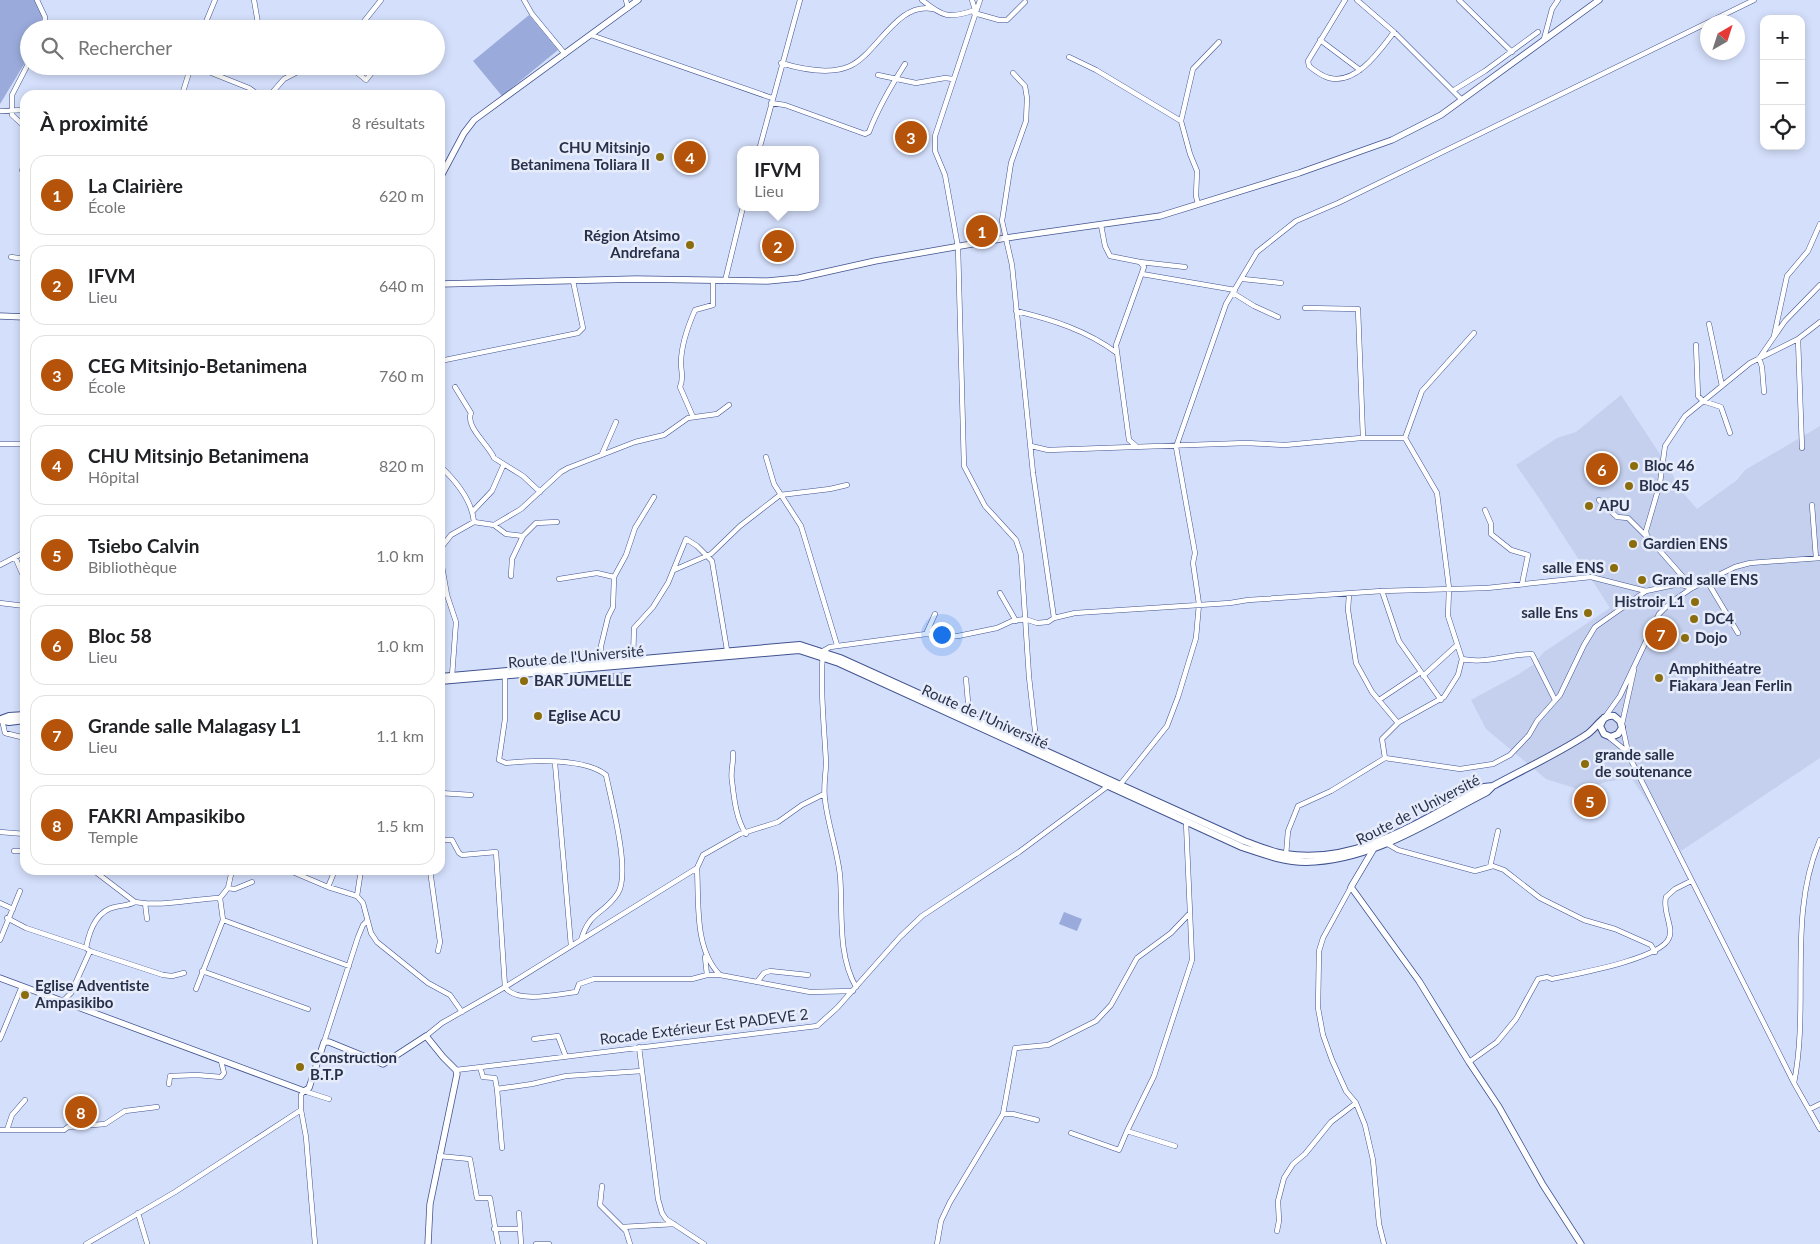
<!DOCTYPE html>
<html lang="fr">
<head>
<meta charset="utf-8">
<style>
	body { margin:0; font-family:Lato,sans-serif; background:#f2f2f2; color:#202124 }
	.controls { position:absolute; right:15px; top:15px; display:grid; overflow:hidden; border-radius:10px; box-shadow:0 2px 8px #0003 }
	.controls button { width:45px; height:45px; display:grid; place-items:center; padding:0; border:0; border-bottom:1px solid #e0e0e0; background:#fff; color:#202124; font:25px sans-serif }
	.compass { position:absolute; left:1700px; top:15px; width:45px; height:45px; border-radius:50%; background:#fff; box-shadow:0 2px 8px #0003; rotate:39deg }
	.you { position:absolute; left:941px; top:634px; width:18px; height:18px; margin:-12px; border:4px solid #fff; border-radius:50%; background:#1a73e8; box-shadow:0 0 0 8px #1a73e833 }
	.badge { display:grid; place-items:center; width:32px; height:32px; border-radius:50%; background:#b45309; color:#fff; font-size:16px; font-weight:700 }
	.pin { position:absolute; translate:-50% -50%; border:2px solid #fff; box-shadow:0 1px 5px #0006 }
	.popup { position:absolute; left:737px; top:146px; width:82px; height:65px; box-sizing:border-box; display:grid; place-content:center; border-radius:10px; background:#fff; filter:drop-shadow(0 1px 4px #0005); font-size:16px; white-space:nowrap; color:#757577 }
	.popup b { font-size:19px; color:#202124 }
	.popup::after { content:''; position:absolute; left:50%; top:100%; margin-left:-10px; border:10px solid transparent; border-top-color:#fff }
	.list { margin:0; padding:0; list-style:none }
	h2 { display:flex; justify-content:space-between; align-items:center; height:65px; margin:0; padding:0 20px; font-size:21px }
	h2 small { font-size:16px; font-weight:400; color:#757577 }
	.list li { display:grid; grid-template-columns:32px 1fr auto; gap:15px; align-items:center; box-sizing:border-box; height:80px; margin:0 10px 10px; padding:0 10px; border:1px solid #e0e0e0; border-radius:15px }
	.list b { display:block; font-size:19px; white-space:nowrap }
	.list p { margin:0; font-size:16px; white-space:nowrap; color:#757577 }
	.list em { font-size:16px; font-style:normal; color:#757577 }
	.icon { flex:none; width:28px; height:28px; fill:none; stroke:currentColor; stroke-width:2; stroke-linecap:round; stroke-linejoin:round }
	.map { position:relative; flex:none; width:1820px; height:1244px; overflow:hidden }
	.search { position:absolute; background:#fff; box-shadow:0 2px 8px #0003; left:20px; top:20px; width:425px; height:55px; display:flex; align-items:center; gap:12px; box-sizing:border-box; padding:0 18px; border-radius:28px; color:#757577; font-size:19px }
	.panel { position:absolute; background:#fff; box-shadow:0 2px 8px #0003; left:20px; top:90px; width:425px; height:785px; border-radius:15px }
	.map>svg:first-child { display:block }
	.built { fill:#c4d0ee }
	.green { fill:#9aabdb }
	.lines { fill:none; stroke-linecap:round; stroke-linejoin:round }
	.minor-casing { stroke:#41538f; stroke-width:5.5 }
	.tertiary-casing { stroke:#41538f; stroke-width:7 }
	.secondary-casing { stroke:#41538f; stroke-width:8 }
	.minor { stroke:#fff; stroke-width:4.5 }
	.tertiary { stroke:#fff; stroke-width:5.5 }
	.secondary { stroke:#fff; stroke-width:6 }
	.poi-dot { fill:#8b6d0e; stroke:#e7ecfa; stroke-width:2 }
	.labels { text-anchor:middle; stroke-width:5; stroke-linejoin:round; paint-order:stroke }
	.poi-label { font-size:15px; font-weight:bold; fill:#28314c; stroke:#e7ecfa; text-anchor:start }
	.street-label { font-size:15px; fill:#28314c; stroke:#e7ecfa }
</style>
</head>
<body>
<div class="map">
<svg width="1820" height="1244" viewBox="0 0 1820 1244">
	<rect width="100%" height="100%" fill="#d4dffb"/>
	<path class="built" d="M1621 395 1671 471 1678 487 1697 509 1737 480 1745 470 1820 426V758L1681 851 1632 779 1609 781 1581 790 1546 779 1486 729 1471 700 1519 674 1534 664 1544 652 1610 608 1539 498 1516 465 1557 438 1576 432Z"/>
	<path class="green" d="M0 0H35L44 17 43 29H29V56L0 104Z
		M529 15 558 50 502 96 473 61Z
		M624 672 625 685 605 686 604 674Z
		M1064 912 1082 919 1077 931 1059 924Z"/>
	<g class="lines">
		<defs>
			<path id="minor" d="M37 0 45 17 44 29
				M254 0 259 29
				M524 0 532 14 565 54
				M626 0 628 8
				M922 0C943 17 949 19 975 10
				M972 0 975 10
				M980 0 935 136V151L945 175 958 247 964 466 985 506 1016 540 1021 555 1029 677 1037 748
				M1345 0 1308 61 1309 66C1315 71 1322 76 1329 78 1357 85 1380 50 1394 32
				M1357 0 1394 32 1462 100
				M1459 0 1512 52
				M974 13 999 20H1007L1025 2
				M203 29 215 0
				M358 29 381 0
				M591 35 772 98
				M1544 39 1552 9 1558 0
				M1320 40 1360 70
				M1069 57 1096 70 1181 121
				M781 63C801 69 830 75 850 66 877 54 897 1 933 9
				M194 66 249 88 259 95
				M349 66 366 80 377 66
				M1013 73 1025 86 1027 98 1026 121 1011 163 1002 221 1012 265 1033 473 1054 618
				M878 75 916 83 945 78 953 79
				M1454 90 1485 71 1538 32
				M182 95 191 66
				M270 95 284 79 309 66
				M771 103 785 105 865 134 869 132C878 108 891 86 905 64
				M0 111 25 110
				M25 127 12 115V95L29 62
				M759 150 800 0
				M22 170 25 171
				M1198 204 1196 196 1197 171 1190 154 1181 121 1193 69 1219 42
				M1101 225 1105 246 1110 256 1140 262 1144 267 1116 345 1129 440 1135 445
				M11 257 25 259
				M1140 262 1185 267
				M1142 274 1235 290
				M1243 279 1281 283
				M725 281 743 207
				M1233 293 1254 306 1278 317
				M1305 308 1358 309 1363 438
				M1016 311C1053 320 1086 330 1117 353
				M1709 324 1722 386
				M1774 336 1787 276 1808 251 1820 224
				M1798 339 1802 448
				M1696 345 1698 396 1703 401 1721 407 1730 433
				M1760 357 1785 321 1820 285
				M1759 358 1762 367 1764 392
				M440 361 578 333 583 328 573 281
				M455 387 471 413C465 427 489 445 494 458L523 476 540 492
				M693 417 680 387C684 378 681 372 681 363 681 345 688 326 695 310L713 305V281
				M1405 438 1437 493 1449 588 1448 616 1462 659
				M0 444H25
				M1031 446 1048 450 1246 443 1285 445 1361 438H1405L1422 391 1474 333
				M602 454 616 422
				M766 457 774 484 801 526 837 645
				M440 466C455 480 472 501 474 522
				M1599 500 1617 517 1628 518 1646 536
				M1812 505 1816 558
				M1485 510 1491 524V534L1511 550 1528 555 1522 584
				M473 511 492 491 503 466
				M494 525 506 534 523 536 536 523 557 522
				M440 549 451 535 474 522 494 525 521 509 561 472 568 468 635 442 664 435 688 418 717 414 729 405
				M440 555 447 595 456 622 452 676
				M15 557 25 580
				M0 565 25 552
				M674 570 711 554 740 526 780 495 830 489 847 485
				M511 576 512 559 523 536
				M559 579 597 573 614 577
				M1707 581 1738 633
				M1691 586 1647 536 1646 531 1660 483 1665 446 1685 416 1750 363 1798 339 1820 322
				M1382 591 1399 641 1441 700
				M1000 593 1016 621
				M1349 594 1348 610 1356 663 1372 692 1398 723
				M0 603 25 606
				M926 634 935 614
				M633 659 634 628 653 607 668 583 686 539 697 546 712 561 727 650
				M602 661 601 646 608 617 613 607 614 577 626 555 635 528 654 497
				M505 676V719L499 760 506 763C533 760 585 758 606 775 611 800 631 872 618 893 604 915 590 910 581 940
				M1423 676 1457 645
				M1379 700 1421 672
				M965 715 968 702 966 679
				M1605 717 1620 696 1659 614 1670 603 1692 588 1735 567 1750 563 1820 558
				M2 720 5 733 25 738
				M1610 738 1625 750 1631 760 1794 1083 1820 1129
				M1628 752 1622 724 1634 670
				M733 753C734 762 730 772 732 781 734 798 736 819 746 834
				M1385 758 1382 739 1399 722 1444 697 1458 675 1462 659C1487 664 1508 654 1532 654L1555 700
				M555 763 571 946
				M1119 786 1167 726 1178 697 1196 638 1199 604 1193 563 1195 553 1176 447 1226 304 1257 252 1296 221 1338 203 1754 0
				M440 793 471 795
				M0 832 25 834
				M440 840H452L459 853 462 855 496 852 505 987C516 1004 559 994 576 992L579 984 594 979H692L707 975H720
				M1386 843 1398 850 1475 871 1493 866 1504 870 1540 898 1584 920 1615 929 1651 945 1655 952
				M14 851H23L25 841
				M1286 855 1288 831 1298 806 1331 791 1385 758 1460 769 1493 764 1510 755 1529 735 1537 721 1560 695 1584 645 1595 627 1646 591
				M1490 867 1498 831
				M697 868 703 855 740 834 778 822 802 805 824 794
				M93 870 135 902C163 907 191 899 220 898L228 888 235 889 252 882
				M288 870 328 887 357 896 363 903 371 933 377 942 428 983 450 995 462 1012
				M430 870 440 942 438 951
				M328 887 335 870
				M1351 887 1323 938 1319 951 1318 1008 1323 1035 1332 1060 1346 1091 1356 1103 1365 1125 1373 1160 1379 1224 1384 1244
				M228 888 232 870
				M357 896 361 870
				M220 898 223 920 349 966
				M0 903 13 909
				M145 903 147 919
				M7 918 26 928 86 948
				M0 940 20 891
				M90 951 163 975 172 976 184 973
				M705 957 707 975
				M202 971 308 1009
				M757 982 764 973 770 971 808 975
				M856 987C837 954 843 911 840 875 837 849 828 825 825 800 823 787 826 774 826 762 824 724 820 689 823 651L830 647 926 634 947 637 958 636 997 628 1012 621 1025 619 1037 623 1048 622 1054 618 1075 613 1230 603 1248 600 1382 591 1487 588 1591 577 1646 591 1679 584 1692 588
				M196 989 223 920
				M63 1001 71 993 90 951 86 948C89 932 96 911 115 907 122 905 128 906 135 902
				M426 1036 442 1023 505 987 697 868C699 902 694 949 720 975L810 992 853 991
				M0 1039 22 986
				M534 1039 558 1036 566 1057
				M324 1042 358 937 363 925 367 921
				M639 1047 658 1199 662 1213 666 1219 704 1244
				M1469 1062 1497 1042 1516 1019 1538 979 1547 977 1552 979C1575 974 1661 959 1669 938 1674 927 1662 911 1666 897L1675 889 1691 881
				M480 1067 483 1077 495 1078 497 1089 532 1084 566 1076 642 1071
				M456 1070 817 1026 837 1008 900 937 922 916 1019 852 1108 786
				M1794 1083C1810 1003 1787 916 1820 840
				M169 1084 170 1076 197 1075 221 1077 224 1073 221 1061
				M497 1089 502 1148
				M1810 1109 1820 1104
				M301 1110 306 1137 315 1244
				M1003 1114H1013L1037 1120
				M0 1130H64L68 1127 105 1124 125 1111 157 1107
				M7 1130 12 1115 25 1100
				M1071 1133 1119 1150 1127 1131
				M1175 1146 1127 1131 1154 1076 1192 960 1190 913
				M439 1156 470 1159 477 1198H490L498 1244
				M602 1186 600 1205 626 1231 630 1244
				M138 1213 147 1243
				M519 1213 521 1244
				M622 1227 674 1224
				M494 1229H519
				M1277 1231 1279 1221 1278 1201 1284 1178 1293 1164 1305 1154 1331 1122 1356 1103
				M86 1244 175 1192 301 1110V1095L304 1091 329 1099
				M536 1244H549
				M937 1244 941 1221 950 1202 1003 1114 1015 1048 1048 1045 1096 1021 1111 1005 1137 958 1171 933 1190 913 1186 822"/>
			<path id="tertiary" d="M440 178 464 133 474 120 638 0
				M440 284 636 279 768 281 799 278 875 261 1006 238 1160 216 1299 173 1392 140 1441 115 1599 0
				M0 316 25 317
				M1373 850 1351 887 1419 981 1469 1062 1499 1107 1543 1185 1581 1244
				M0 978 304 1091 309 1088 324 1042H329L383 1064 426 1036 443 1057 456 1070 457 1074 430 1204 428 1244"/>
			<path id="secondary" d="M440 677 800 645 840 658 1244 841C1258 846 1271 852 1285 854 1357 866 1423 819 1484 787L1493 786
				M440 681 799 650 839 663 1242 847C1263 854 1284 862 1306 862 1372 861 1430 821 1487 792L1493 786C1524 769 1557 754 1586 735 1596 729 1602 714 1614 716L1620 721 1622 728 1618 734 1611 737 1604 734 1600 726 1604 718
				M1 719 9 716 25 715
				M0 720 9 722 25 720"/>
		</defs>
		<use href="#minor" class="minor-casing"/>
		<use href="#tertiary" class="tertiary-casing"/>
		<use href="#secondary" class="secondary-casing"/>
		<use href="#minor" class="minor"/>
		<use href="#tertiary" class="tertiary"/>
		<use href="#secondary" class="secondary"/>
	</g>
	<g class="poi-dot">
		<circle cx="660" cy="157" r="5"/>
		<circle cx="690" cy="245" r="5"/>
		<circle cx="1634" cy="466" r="5"/>
		<circle cx="1629" cy="486" r="5"/>
		<circle cx="1589" cy="506" r="5"/>
		<circle cx="1633" cy="544" r="5"/>
		<circle cx="1614" cy="568" r="5"/>
		<circle cx="1642" cy="580" r="5"/>
		<circle cx="1695" cy="602" r="5"/>
		<circle cx="1588" cy="613" r="5"/>
		<circle cx="1694" cy="619" r="5"/>
		<circle cx="1685" cy="638" r="5"/>
		<circle cx="1659" cy="678" r="5"/>
		<circle cx="524" cy="681" r="5"/>
		<circle cx="538" cy="716" r="5"/>
		<circle cx="1585" cy="764" r="5"/>
		<circle cx="25" cy="995" r="5"/>
		<circle cx="300" cy="1067" r="5"/>
	</g>
	<g class="labels">
		<g class="poi-label">
			<text x="650" y="153" text-anchor="end">CHU Mitsinjo<tspan x="650" dy="17">Betanimena Toliara II</tspan></text>
			<text x="680" y="241" text-anchor="end">Région Atsimo<tspan x="680" dy="17">Andrefana</tspan></text>
			<text x="1644" y="471">Bloc 46</text>
			<text x="1639" y="491">Bloc 45</text>
			<text x="1599" y="511">APU</text>
			<text x="1643" y="549">Gardien ENS</text>
			<text x="1604" y="573" text-anchor="end">salle ENS</text>
			<text x="1652" y="585">Grand salle ENS</text>
			<text x="1685" y="607" text-anchor="end">Histroir L1</text>
			<text x="1578" y="618" text-anchor="end">salle Ens</text>
			<text x="1704" y="624">DC4</text>
			<text x="1695" y="643">Dojo</text>
			<text x="1669" y="674">Amphithéatre<tspan x="1669" dy="17">Fiakara Jean Ferlin</tspan></text>
			<text x="534" y="686">BAR JUMELLE</text>
			<text x="548" y="721">Eglise ACU</text>
			<text x="1595" y="760">grande salle<tspan x="1595" dy="17">de soutenance</tspan></text>
			<text x="35" y="991">Eglise Adventiste<tspan x="35" dy="17">Ampasikibo</tspan></text>
			<text x="310" y="1063">Construction<tspan x="310" dy="17">B.T.P</tspan></text>
		</g>
		<g class="street-label">
			<text transform="translate(576 657) rotate(-5)" y="5">Route de l'Université</text>
			<text transform="translate(985 717) rotate(24)" y="5">Route de l'Université</text>
			<text transform="translate(1418 810) rotate(-27)" y="5">Route de l'Université</text>
			<text transform="translate(704 1027) rotate(-7)" y="5">Rocade Extérieur Est PADEVE 2</text>
		</g>
	</g>
</svg>
<div class="controls">
<button>+</button>
<button>−</button>
<button><svg class="icon" aria-label="locate" viewBox="0 0 24 24"><circle cx="12" cy="12" r="6"/><path d="M12 2v4M12 18v4M2 12h4M18 12h4"/></svg></button>
</div>
<svg class="compass" viewBox="-18 -18 36 36"><path d="M0-13l5 13h-10z" fill="#e53935"/><path d="M0 13l5-13h-10z" fill="#757577"/></svg>
<div class="you"></div>
<div class="pin badge" style="left:982px;top:231px">1</div>
<div class="pin badge" style="left:778px;top:246px">2</div>
<div class="popup"><b>IFVM</b>Lieu</div>
<div class="pin badge" style="left:911px;top:137px">3</div>
<div class="pin badge" style="left:690px;top:157px">4</div>
<div class="pin badge" style="left:1590px;top:801px">5</div>
<div class="pin badge" style="left:1602px;top:469px">6</div>
<div class="pin badge" style="left:1661px;top:634px">7</div>
<div class="pin badge" style="left:81px;top:1112px">8</div>
<div class="search"><svg class="icon" aria-label="search" viewBox="0 0 24 24"><circle cx="10" cy="10" r="6"/><path d="M15 15l6 6"/></svg>Rechercher</div>
<section class="panel">
<h2>À proximité<small>8 résultats</small></h2>
<ul class="list">
<li><span class="badge">1</span><div><b>La Clairière</b><p>École</p></div><em>620 m</em></li>
<li><span class="badge">2</span><div><b>IFVM</b><p>Lieu</p></div><em>640 m</em></li>
<li><span class="badge">3</span><div><b>CEG Mitsinjo-Betanimena</b><p>École</p></div><em>760 m</em></li>
<li><span class="badge">4</span><div><b>CHU Mitsinjo Betanimena</b><p>Hôpital</p></div><em>820 m</em></li>
<li><span class="badge">5</span><div><b>Tsiebo Calvin</b><p>Bibliothèque</p></div><em>1.0 km</em></li>
<li><span class="badge">6</span><div><b>Bloc 58</b><p>Lieu</p></div><em>1.0 km</em></li>
<li><span class="badge">7</span><div><b>Grande salle Malagasy L1</b><p>Lieu</p></div><em>1.1 km</em></li>
<li><span class="badge">8</span><div><b>FAKRI Ampasikibo</b><p>Temple</p></div><em>1.5 km</em></li>
</ul>
</section>
</div>
</body>
</html>
